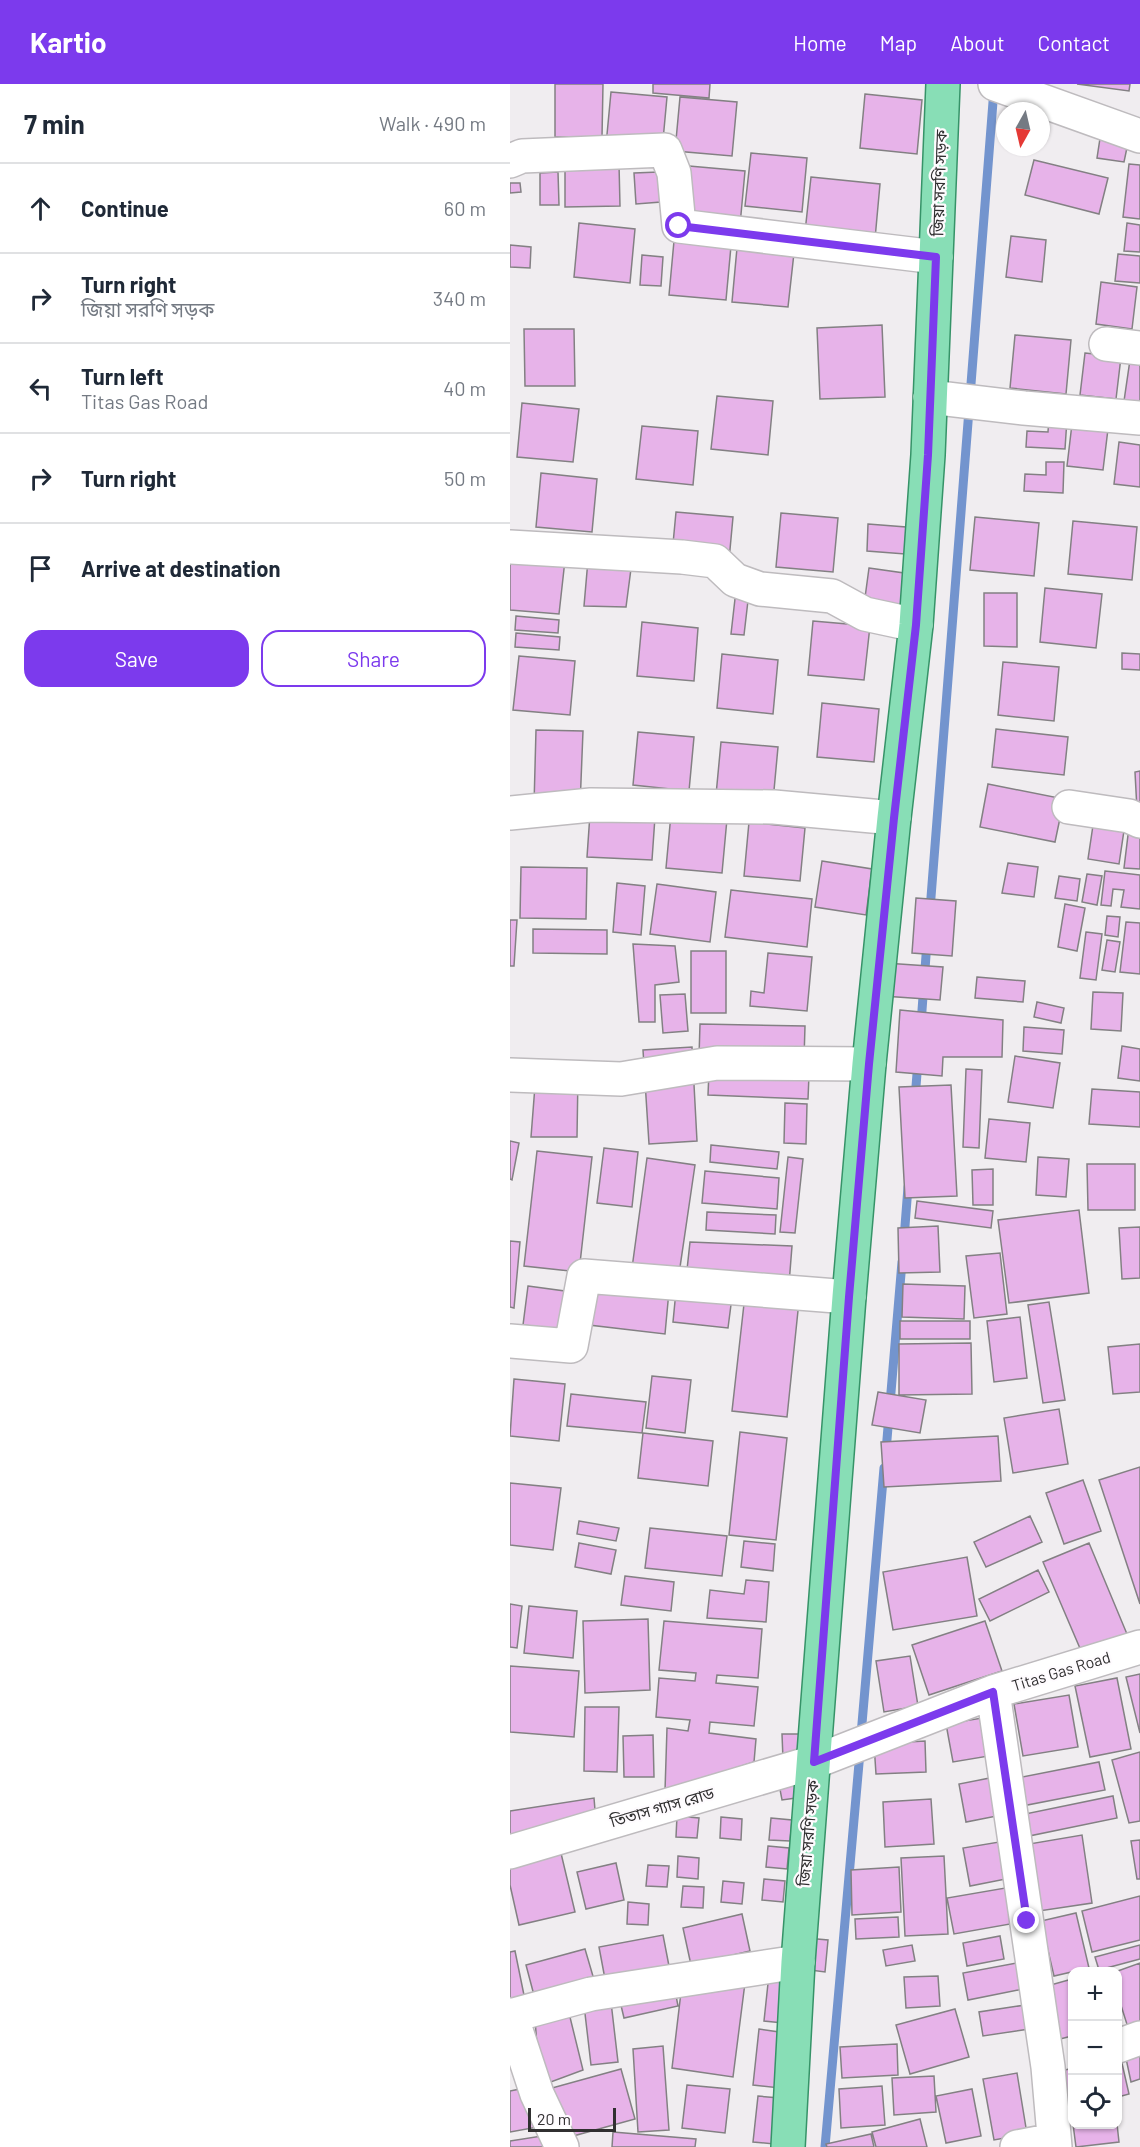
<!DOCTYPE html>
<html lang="en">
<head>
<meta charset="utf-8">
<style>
	body { margin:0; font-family:Barlow,"Noto Sans Bengali",sans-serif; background:#f2f2f3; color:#1f2937 }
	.controls { position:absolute; right:18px; bottom:18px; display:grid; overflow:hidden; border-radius:12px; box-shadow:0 2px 4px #0004 }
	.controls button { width:54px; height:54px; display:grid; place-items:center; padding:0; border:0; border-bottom:2px solid #e0e1e3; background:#fff; color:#1f2937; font:30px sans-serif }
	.compass { position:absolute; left:486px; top:18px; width:54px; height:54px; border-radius:50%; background:#fff; box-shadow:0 2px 4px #0004; rotate:188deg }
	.scale { position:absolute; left:18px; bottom:15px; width:88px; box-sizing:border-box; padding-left:6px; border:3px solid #313031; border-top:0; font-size:16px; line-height:21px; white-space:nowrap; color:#313031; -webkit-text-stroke:4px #fefbfe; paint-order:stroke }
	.stop { position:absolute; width:18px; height:18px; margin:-14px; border:4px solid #7c3aed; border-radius:50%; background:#fff }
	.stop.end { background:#7c3aed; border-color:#fff; box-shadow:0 2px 6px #0008 }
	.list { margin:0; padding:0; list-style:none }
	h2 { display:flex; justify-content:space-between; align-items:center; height:78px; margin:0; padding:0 24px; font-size:26px }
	h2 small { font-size:20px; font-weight:400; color:#747a83 }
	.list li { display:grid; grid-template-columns:39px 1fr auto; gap:18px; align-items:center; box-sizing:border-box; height:90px; padding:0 24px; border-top:2px solid #e0e1e3 }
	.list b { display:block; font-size:22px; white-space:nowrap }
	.list p { margin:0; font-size:20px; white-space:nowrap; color:#747a83 }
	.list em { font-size:20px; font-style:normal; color:#747a83 }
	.actions { display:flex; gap:12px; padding:18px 24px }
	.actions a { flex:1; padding:14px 0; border:2px solid #7c3aed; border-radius:18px; text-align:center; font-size:21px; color:#7c3aed }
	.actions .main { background:#7c3aed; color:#fff }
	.icon { flex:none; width:33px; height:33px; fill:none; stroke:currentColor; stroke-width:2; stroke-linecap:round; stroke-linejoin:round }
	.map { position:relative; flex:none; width:630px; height:2063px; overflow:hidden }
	header { display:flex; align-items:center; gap:36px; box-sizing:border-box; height:84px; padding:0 30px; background:#7c3aed; color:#fff }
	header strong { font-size:28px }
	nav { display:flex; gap:33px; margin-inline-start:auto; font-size:21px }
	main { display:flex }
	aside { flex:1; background:#fff }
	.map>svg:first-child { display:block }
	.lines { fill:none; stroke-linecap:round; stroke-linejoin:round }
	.stream { stroke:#7394ce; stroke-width:9 }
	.building { fill:#e7b3e9; stroke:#838083; stroke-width:1.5 }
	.minor-casing { stroke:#bebbbe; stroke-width:36 }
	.major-casing { stroke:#369368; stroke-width:36 }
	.minor { stroke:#fff; stroke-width:33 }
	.major { stroke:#88deb6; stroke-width:33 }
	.route { stroke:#7c3aed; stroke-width:8 }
	.labels { text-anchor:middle; stroke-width:4.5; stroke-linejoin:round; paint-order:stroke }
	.street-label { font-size:16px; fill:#313031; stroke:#fefbfe }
</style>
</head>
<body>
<header>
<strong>Kartio</strong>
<nav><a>Home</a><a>Map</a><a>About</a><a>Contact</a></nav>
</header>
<main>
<aside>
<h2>7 min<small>Walk · 490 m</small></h2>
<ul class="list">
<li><svg class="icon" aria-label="ahead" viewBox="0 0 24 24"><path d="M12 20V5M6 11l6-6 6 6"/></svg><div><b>Continue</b></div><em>60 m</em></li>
<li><svg class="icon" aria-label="right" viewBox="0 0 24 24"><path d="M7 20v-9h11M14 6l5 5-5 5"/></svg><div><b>Turn right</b><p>জিয়া সরণি সড়ক</p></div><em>340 m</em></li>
<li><svg class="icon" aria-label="left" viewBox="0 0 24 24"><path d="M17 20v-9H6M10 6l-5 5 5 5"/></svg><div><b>Turn left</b><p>Titas Gas Road</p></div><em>40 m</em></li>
<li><svg class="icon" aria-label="right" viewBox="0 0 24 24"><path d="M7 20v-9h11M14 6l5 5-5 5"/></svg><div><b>Turn right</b></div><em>50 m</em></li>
<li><svg class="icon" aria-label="arrive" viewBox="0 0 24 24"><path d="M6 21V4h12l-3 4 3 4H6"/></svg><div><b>Arrive at destination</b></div></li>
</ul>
<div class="actions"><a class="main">Save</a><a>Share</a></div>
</aside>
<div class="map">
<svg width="630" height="2063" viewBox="0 0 630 2063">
	<rect width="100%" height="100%" fill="#f0edf0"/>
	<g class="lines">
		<path class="stream" d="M420 826 484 5
			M411 940 417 858
			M405 1015 408 977
			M394 1155 398 1103
			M376 1367 392 1178
			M351 1651 374 1384
			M315 2063 350 1668"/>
	</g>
	<path class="building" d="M45 0H93L92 53H45Z
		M143 0H200L199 14 143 9Z
		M567 0H620L619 7Z
		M101 8 157 13 152 67 96 61Z
		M355 10 412 16 407 70 350 64Z
		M170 13 227 18 222 72 165 67Z
		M591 48 619 54 614 78 587 74Z
		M241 69 297 74 292 128 235 122Z
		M524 76 598 94 589 130 515 111Z
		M109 80 110 122 55 123V81Z
		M619 80 630 81V135L613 133Z
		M179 82 235 87 230 141 174 136Z
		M48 88 49 121H30V89Z
		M149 88 151 118 126 120 124 89Z
		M301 93 370 100 365 155 295 148Z
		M0 99H10L11 108 0 109Z
		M69 139 125 145 120 199 64 193Z
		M617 139 630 141V168L614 167Z
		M501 152 536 156 532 198 496 193Z
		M164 157 221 162 216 216 159 211Z
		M0 161 21 163 20 184 0 183Z
		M227 164 284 169 278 223 222 218Z
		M608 170 630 172V199L605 197Z
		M132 171 153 173 151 202 130 201Z
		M591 198 627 203 622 245 586 240Z
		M372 241 375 313 310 315 307 244Z
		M14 245H64L65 302H15Z
		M505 251 561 256 556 310 500 304Z
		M575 269 611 273 606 315 570 311Z
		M621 269 630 270V327L613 324Z
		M207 312 263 317 258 371 201 365Z
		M12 319 69 325 63 378 7 373Z
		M539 334 557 335 555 365 516 363 517 347 538 348Z
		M562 340 598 345 593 386 557 382Z
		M132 342 188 347 183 401 126 395Z
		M609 358 630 361V403L604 400Z
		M536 378H554L553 409 514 407 515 390 536 391Z
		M31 389 87 395 82 448 26 443Z
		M166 428 223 433 218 487 161 481Z
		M271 429 328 434 323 488 266 483Z
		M465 433 529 439 524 492 460 486Z
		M563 437 627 443 622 496 558 490Z
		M358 440 396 443 395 470 357 467Z
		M0 471 55 476 49 530 0 526Z
		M78 476 122 477 116 523 74 522Z
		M359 484 401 490 396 527 354 521Z
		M535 504 592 510 586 564 530 558Z
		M226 506 239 508 234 551 221 550Z
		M474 509H507V563L474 562Z
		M6 532 49 536 48 549 5 546Z
		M303 537 360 542 354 596 298 591Z
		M132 538 188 544 184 597 127 592Z
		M6 549 50 553 49 566 5 563Z
		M612 569 630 570V586L612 585Z
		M212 570 268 576 263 630 207 624Z
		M9 572 65 577 60 631 3 626Z
		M493 578 549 583 544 637 488 631Z
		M312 619 369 625 364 678 307 673Z
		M486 645 558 653 554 691 482 683Z
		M26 646 73 647 70 722 24 721Z
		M128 648 184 653 179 707 123 701Z
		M211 658 268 663 263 717 206 711Z
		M630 687V726H627L625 688Z
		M478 700 554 715 545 758 470 743Z
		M585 728 616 733 609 780 578 775Z
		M80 730 145 733 142 776 77 773Z
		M161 730 217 735 212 789 156 784Z
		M239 738 295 744 290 797 234 792Z
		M619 743 630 745V785L614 784Z
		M312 777 362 785 356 831 305 823Z
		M498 779 528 783 524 813 492 809Z
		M11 783 77 784 76 835 10 834Z
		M595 787 630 791V825L611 823 614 806 603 805 601 822 591 821Z
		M577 790 592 792 587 821 572 818Z
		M549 792 570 795 567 817 545 814Z
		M107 799 135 802 131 851 103 848Z
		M147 800 206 808 200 858 140 850Z
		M221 806 302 815 297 863 215 853Z
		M406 814 446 817 442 872 402 869Z
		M555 820 575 824 567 867 548 863Z
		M597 832 610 833 608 853 595 851Z
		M0 836H7L4 882H0Z
		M616 838 630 839V890L610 888Z
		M23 845 97 846V870L23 869Z
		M576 848 592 850 586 896 570 894Z
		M597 856 610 858 605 888 592 886Z
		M123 860 165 862 169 898 145 901V938H129Z
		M181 867H216V929H181Z
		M258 869 302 873 297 927 240 922 241 907 254 909Z
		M375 879 433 883 430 916 373 912Z
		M467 893 515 897 513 918 465 914Z
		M583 908 613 909 611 947 581 945Z
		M175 910 178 947 153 949 150 911Z
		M527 918 554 924 551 939 524 933Z
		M390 926 493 936 492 973H433L432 992 386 988Z
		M190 940 295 942 294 975 189 973Z
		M514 943 554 946 552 970 513 967Z
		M612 962 630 965V997L608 994Z
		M182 963 187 1057 139 1060 133 966Z
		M505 972 550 979 543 1024 498 1018Z
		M456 985 472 986 469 1064 453 1063Z
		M199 987 299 991 298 1015 198 1011Z
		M26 989 68 991 67 1053H21Z
		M441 1001 447 1112 395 1114 389 1003Z
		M582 1005 630 1008V1043L579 1040Z
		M275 1019 297 1020 296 1060 274 1059Z
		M479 1035 520 1039 516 1078 475 1074Z
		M0 1057 9 1059 2 1096 0 1095Z
		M201 1061 269 1068 267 1085 200 1078Z
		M94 1064 128 1068 122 1123 87 1119Z
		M27 1067 82 1073 69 1188 14 1182Z
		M278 1073 293 1075 285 1149 270 1148Z
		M528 1073 559 1075 556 1113 526 1111Z
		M137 1074 185 1081 169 1190 122 1184Z
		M577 1080H625V1126H578Z
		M483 1085V1121H463L462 1086Z
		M195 1087 269 1094 267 1125 192 1119Z
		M407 1117 483 1127 481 1144 405 1134Z
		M569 1126 579 1209 499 1219 488 1136Z
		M197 1128 266 1131 265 1150 196 1146Z
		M428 1142 430 1188 389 1189 388 1144Z
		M630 1143V1194L612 1195 609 1144Z
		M0 1157 10 1158 4 1224 0 1223Z
		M180 1158 282 1162 279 1200 176 1195Z
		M490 1169 497 1230 464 1234 456 1172Z
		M84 1198 159 1207 155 1250 79 1241Z
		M393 1200 455 1202 454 1235 392 1233Z
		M18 1202 62 1208 58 1246 13 1241Z
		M166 1207 222 1213 218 1244 163 1238Z
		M235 1211 289 1217 277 1333 222 1327Z
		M539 1218 555 1316 533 1319 518 1221Z
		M510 1233 517 1294 484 1298 477 1237Z
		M390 1237H460V1255H390Z
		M461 1259 462 1310 389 1311V1260Z
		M630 1260V1308L603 1310 598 1263Z
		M142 1292 181 1296 175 1349 136 1344Z
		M4 1295 55 1300 49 1357 0 1352Z
		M368 1308 416 1316 410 1349 362 1341Z
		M61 1310 136 1318 132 1349 57 1342Z
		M549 1325 558 1380 503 1389 494 1334Z
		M230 1348 277 1354 266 1456 219 1451Z
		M133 1349 203 1357 198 1402 128 1394Z
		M488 1352 491 1397 374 1403 371 1358Z
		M630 1383V1520L589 1396Z
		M573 1396 591 1447 554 1460 536 1409Z
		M0 1399 51 1404 43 1466 0 1461Z
		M520 1432 532 1458 476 1483 464 1458Z
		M69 1437 109 1444 106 1457 67 1450Z
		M140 1444 217 1452 212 1492 135 1484Z
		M234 1457 265 1460 263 1487 231 1483Z
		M69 1459 106 1466 101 1490 65 1483Z
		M579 1459 617 1550 572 1569 533 1478Z
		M457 1473 467 1532 383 1546 373 1488Z
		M528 1486 539 1508 480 1537 469 1515Z
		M115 1492 164 1498 161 1527 111 1521Z
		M236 1496 259 1498 256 1538 197 1534 200 1506 234 1510Z
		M0 1520 12 1522 7 1564 0 1563Z
		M19 1522 67 1527 63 1574 14 1569Z
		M138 1535 140 1606 75 1609 73 1537Z
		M154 1537 252 1545 248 1594 207 1591 206 1599 248 1603 244 1642 200 1638 199 1649 246 1655 244 1678 155 1707 157 1644 178 1647 180 1636 146 1633 149 1594 185 1597 186 1589 149 1586Z
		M475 1537 492 1587 419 1611 402 1561Z
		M400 1572 408 1622 374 1628 366 1577Z
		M0 1582 69 1587 64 1653 0 1648Z
		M630 1590V1649L616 1593Z
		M607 1594 621 1665 580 1673 565 1602Z
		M559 1611 568 1663 513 1672 504 1620Z
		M75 1623H109L107 1688 74 1687Z
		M472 1634 479 1672 443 1678 436 1640Z
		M272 1650H299L300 1675H273Z
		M143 1651 144 1693H114L113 1652Z
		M415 1657 416 1688 366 1690 364 1660Z
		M630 1668V1737L619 1739 602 1676Z
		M589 1678 595 1706 512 1722 507 1694Z
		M289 1692 293 1713 272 1716 268 1695Z
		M485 1693 492 1731 456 1738 449 1700Z
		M603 1712 607 1734 519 1752 515 1730Z
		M84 1714 85 1726 0 1753V1727Z
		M421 1715 424 1760 375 1763 373 1718Z
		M167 1732 189 1734 187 1754 166 1753Z
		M211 1733 232 1735 231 1756 210 1754Z
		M261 1734 282 1736 280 1757 259 1756Z
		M572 1751 582 1819 529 1827 519 1760Z
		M630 1756V1795H627L621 1757Z
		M489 1758 496 1795 460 1802 453 1764Z
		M258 1762 279 1764 277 1785 256 1783Z
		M50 1765 65 1828 9 1841 0 1801V1776Z
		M168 1772 189 1774 188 1795 167 1793Z
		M434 1772 438 1850 395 1852 391 1774Z
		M106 1779 114 1816 76 1825 67 1788Z
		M138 1781 159 1782 157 1803 136 1802Z
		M389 1783 391 1828 342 1831 341 1786Z
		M254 1795 275 1797 273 1818 252 1816Z
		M213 1797 234 1799 232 1820 211 1818Z
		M173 1802 194 1803 193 1824 171 1823Z
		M501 1803 506 1839 444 1850 437 1814Z
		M630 1812V1856L582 1868 572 1827Z
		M118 1818 139 1820 138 1841 117 1840Z
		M566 1829 579 1884 544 1892 531 1837Z
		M232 1830 240 1867 181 1881 173 1844Z
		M388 1833 389 1853 346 1855 345 1835Z
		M153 1851 159 1882 95 1895 89 1863Z
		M490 1852 494 1875 457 1882 453 1859Z
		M296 1854 318 1856 315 1888 293 1885Z
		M402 1861 405 1877 376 1882 373 1866Z
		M630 1861V1875L589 1886 585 1873Z
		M75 1865 85 1899 25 1915 16 1881Z
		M5 1867 15 1916 0 1919V1868Z
		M512 1878 518 1904 458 1916 453 1889Z
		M630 1879V1951L621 1953 608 1912V1888H605Z
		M259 1890 278 1892 273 1939 254 1937Z
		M236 1891 223 1993 162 1984 172 1900Z
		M428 1892 430 1922 396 1924 394 1893Z
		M562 1895V1952L550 1955 537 1902Z
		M164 1901 168 1922 114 1934 109 1913Z
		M101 1918 108 1978 81 1981 74 1921Z
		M515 1921 519 1945 473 1952 469 1928Z
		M58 1925 73 1986 30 2002 25 1935Z
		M445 1925 459 1973 400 1990 386 1941Z
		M249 1945 276 1949 270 2004 243 2001Z
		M630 1959V1995L621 1998 614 1965Z
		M387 1960 388 1991 332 1994 330 1963Z
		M153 1962 159 2046 128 2048 123 1965Z
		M608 1975H611L619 2010 608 2013Z
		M562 1984V2022L560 2023 552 1987Z
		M111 1985 125 2035 56 2054 42 2004Z
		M507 1989 517 2050 484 2056 473 1995Z
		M424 1992 426 2028 384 2031 382 1994Z
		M177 2001 220 2005 215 2049 172 2044Z
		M372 2002 375 2041 331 2044 329 2005Z
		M20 2003 28 2043 0 2048V2007Z
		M462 2005 471 2052 436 2059 426 2012Z
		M248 2012 269 2014 264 2060 243 2058Z
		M410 2035 417 2063H366L362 2048Z
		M563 2040H607L609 2058 566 2063Z
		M103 2048 186 2055 185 2063H102Z
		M361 2050 364 2063H317L316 2060Z
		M38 2051 40 2063H0V2057Z"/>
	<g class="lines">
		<defs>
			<path id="minor" d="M485 0 630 52
				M0 77 12 72 155 66 164 89 169 142 426 173
				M596 260 630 264
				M420 313 514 324 630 334
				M0 463 172 473 205 477 225 496 250 505 322 512 355 530 406 541
				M559 723 619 732 630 737
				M0 729 81 721 264 723 384 734
				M0 991 111 995 207 979 359 980
				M0 1257 61 1262 74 1192 339 1213
				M483 1608 538 1983 545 2063
				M0 1768 304 1678 483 1608 630 1563
				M1 1931 27 2010 52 2063
				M0 1932 81 1910 288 1878
				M608 1962 630 1954
				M507 2063 544 2056"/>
			<path id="major" d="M278 2063 288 1878 339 1213 359 980 384 734 406 541 418 371 433 0"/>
		</defs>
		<use href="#minor" class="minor-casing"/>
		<use href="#major" class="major-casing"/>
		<use href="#minor" class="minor"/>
		<use href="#major" class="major"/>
	</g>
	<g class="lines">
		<path class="route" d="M169 142 426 173 418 371 406 541 384 734 359 980 339 1213 304 1678 483 1608 517 1837"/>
	</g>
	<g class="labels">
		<g class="street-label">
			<text transform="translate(429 99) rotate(-88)" y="6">জিয়া সরণি সড়ক</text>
			<text transform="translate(551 1587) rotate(-17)" y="6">Titas Gas Road</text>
			<text transform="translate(152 1723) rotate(-16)" y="6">তিতাস গ্যাস রোড</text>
			<text transform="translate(298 1749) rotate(-85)" y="6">জিয়া সরণি সড়ক</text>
		</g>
	</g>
</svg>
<div class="controls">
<button>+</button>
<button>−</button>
<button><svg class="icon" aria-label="locate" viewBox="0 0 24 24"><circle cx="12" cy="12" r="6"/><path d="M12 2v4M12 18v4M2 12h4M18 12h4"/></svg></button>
</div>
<svg class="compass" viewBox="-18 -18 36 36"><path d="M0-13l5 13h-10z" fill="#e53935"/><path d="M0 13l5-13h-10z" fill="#747a83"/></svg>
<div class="scale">20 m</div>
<div class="stop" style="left:169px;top:142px"></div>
<div class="stop end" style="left:517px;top:1837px"></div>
</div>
</main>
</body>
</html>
